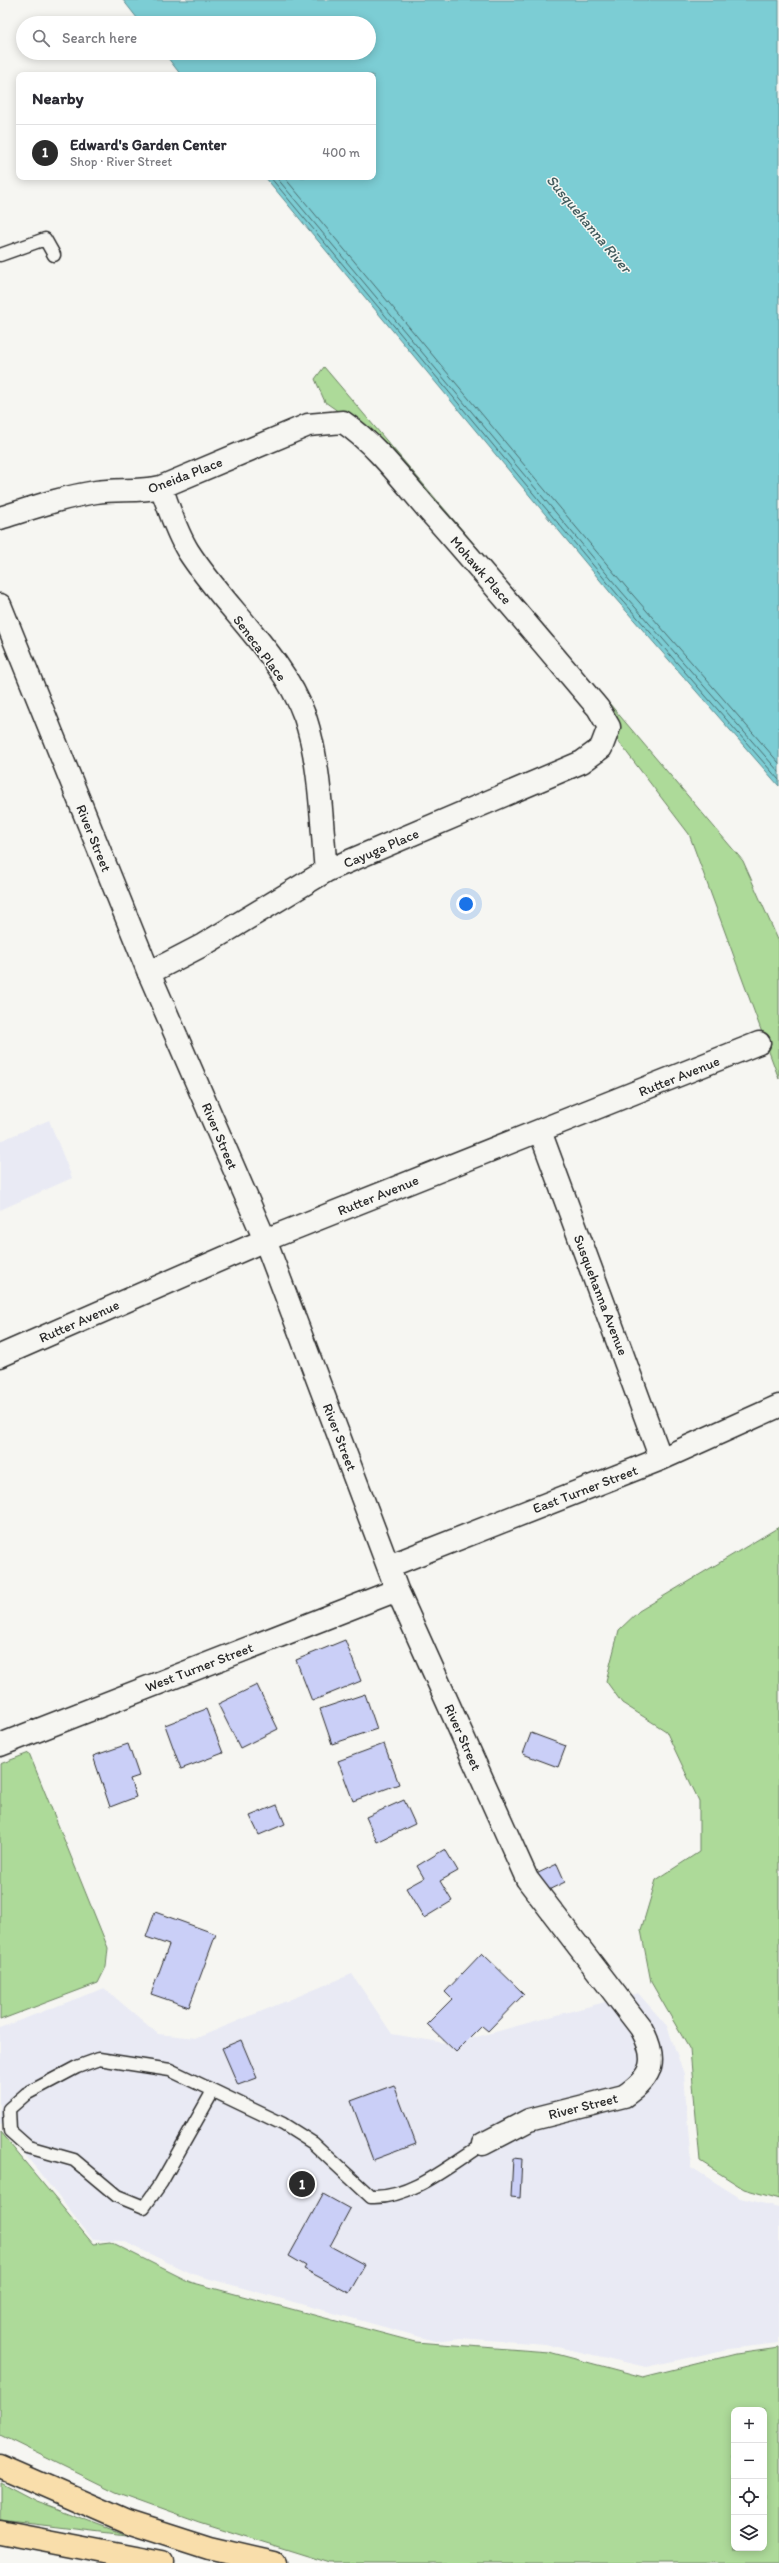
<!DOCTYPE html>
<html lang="en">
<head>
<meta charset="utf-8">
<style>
	body { margin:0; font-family:Itim,sans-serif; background:#f2f2f3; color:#2b2b33 }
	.controls { position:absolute; right:12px; bottom:12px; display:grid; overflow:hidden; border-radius:8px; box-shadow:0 2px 10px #0003 }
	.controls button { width:36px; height:36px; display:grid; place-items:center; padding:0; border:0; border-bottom:1px solid #e1e1e2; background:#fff; color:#2b2b33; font:20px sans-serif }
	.you { position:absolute; left:466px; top:904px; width:14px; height:14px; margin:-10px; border:3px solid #fff; border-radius:50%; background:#1a73e8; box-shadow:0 0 0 6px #1a73e833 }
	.badge { display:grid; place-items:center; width:26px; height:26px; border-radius:50%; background:#2b2b2b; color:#fff; font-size:13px; font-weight:700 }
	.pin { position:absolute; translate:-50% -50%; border:2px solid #fff; box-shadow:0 1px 4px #0006 }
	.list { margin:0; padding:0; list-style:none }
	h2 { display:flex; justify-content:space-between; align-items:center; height:52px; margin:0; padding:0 16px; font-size:17px }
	h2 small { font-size:13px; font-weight:400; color:#7c7c81 }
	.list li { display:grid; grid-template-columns:26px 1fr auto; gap:12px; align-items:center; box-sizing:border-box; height:56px; padding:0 16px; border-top:1px solid #e1e1e2 }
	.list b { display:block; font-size:15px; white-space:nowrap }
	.list p { margin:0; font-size:13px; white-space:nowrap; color:#7c7c81 }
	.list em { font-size:13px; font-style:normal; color:#7c7c81 }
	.icon { flex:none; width:22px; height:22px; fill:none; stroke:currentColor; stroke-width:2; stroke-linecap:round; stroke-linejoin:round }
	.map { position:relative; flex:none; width:779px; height:2563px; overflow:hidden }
	.search { position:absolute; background:#fff; box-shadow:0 2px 10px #0003; left:16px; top:16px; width:360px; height:44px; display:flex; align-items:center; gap:10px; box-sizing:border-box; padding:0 14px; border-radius:22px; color:#7c7c81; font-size:15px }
	.panel { position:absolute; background:#fff; box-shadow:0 2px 10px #0003; left:16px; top:72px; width:360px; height:108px; border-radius:8px }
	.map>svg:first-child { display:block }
	.built { fill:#e9eaf4 }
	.green { fill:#adda99; stroke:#6c8262; fill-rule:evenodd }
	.water { fill:#7ccdd4; stroke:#5c8c90 }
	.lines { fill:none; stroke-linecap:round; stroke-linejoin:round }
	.shore { stroke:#4b6c6f; stroke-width:1 }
	.building { fill:#cacff7; stroke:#2b2b2b }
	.lane-casing { stroke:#2b2b2b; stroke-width:15 }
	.street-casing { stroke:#2b2b2b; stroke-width:25 }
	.secondary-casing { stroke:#2b2b2b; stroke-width:25 }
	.highway-casing { stroke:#2b2b2b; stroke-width:25 }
	.lane { stroke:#f6f6f2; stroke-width:12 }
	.street { stroke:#f6f6f2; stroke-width:22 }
	.secondary { stroke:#f6f6f2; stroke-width:22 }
	.highway { stroke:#f9deab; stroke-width:22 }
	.labels { text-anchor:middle; stroke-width:3; stroke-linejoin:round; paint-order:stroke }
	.street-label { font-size:14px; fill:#2b2b2b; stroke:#f6f6f2 }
	.water-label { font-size:15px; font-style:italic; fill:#435c5e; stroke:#f6f6f2 }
</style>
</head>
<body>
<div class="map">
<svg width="779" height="2563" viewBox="0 0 779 2563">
	<rect width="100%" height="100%" fill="#f6f6f2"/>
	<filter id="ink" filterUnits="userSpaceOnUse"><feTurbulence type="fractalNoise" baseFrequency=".025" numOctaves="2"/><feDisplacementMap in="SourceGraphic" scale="8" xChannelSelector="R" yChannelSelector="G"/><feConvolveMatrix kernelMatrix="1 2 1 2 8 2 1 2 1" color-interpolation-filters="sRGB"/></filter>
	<g filter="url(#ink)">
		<path class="built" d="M49 1120 72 1178 0 1210V1141Z
			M352 1974 392 2034 451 2044 638 1993 667 2026 684 2074 691 2167 740 2198 779 2207V2343L728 2349 646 2367 545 2344 460 2338 435 2341 192 2274 123 2241 93 2240 0 2123V2028L104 1988 158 2034 197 2038Z"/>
		<path class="green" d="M324 367 743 861 779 942V1079L689 834 586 699 362 428 325 402 315 379Z
			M779 1527V2199L744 2189 700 2161 690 2050 651 1982 641 1930 656 1880 699 1852V1801L666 1731 622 1703 606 1681 619 1630 639 1611Z
			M29 1753 108 1948 106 1967 98 1983 0 2020V1764Z
			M0 2132 93 2244 110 2242 190 2282 415 2342 549 2352 643 2377 736 2354 779 2348V2563H330L199 2522 116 2492 0 2435ZM734 2410H764V2548H734Z
			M0 2482 36 2501 126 2535 0 2520Z"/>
		<path class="water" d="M123 0H779V786L614 597 265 177H373V75H181L164 53H369V23H141Z"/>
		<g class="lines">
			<path class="shore" d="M270 177 617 594 779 780
				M276 177 621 591 779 772
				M284 177 626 587 779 763"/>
		</g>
		<path class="building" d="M345 1640 361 1681 312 1701 296 1660Z
			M257 1685 278 1729 240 1748 218 1704Z
			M365 1694 377 1729 332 1744 320 1709Z
			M206 1709 223 1753 181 1769 165 1725Z
			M531 1733 566 1746 558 1767 523 1754Z
			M128 1744 139 1776 130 1779 136 1797 110 1807 93 1756Z
			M384 1744 399 1784 353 1801 338 1761Z
			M404 1800 415 1824 377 1842 366 1817Z
			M277 1805 285 1824 259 1835 250 1816Z
			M445 1849 458 1871 440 1881 452 1901 424 1918 406 1888 424 1878 417 1866Z
			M557 1864 565 1882 540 1894 532 1876Z
			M155 1912 216 1934 189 2007 151 1994 169 1945 146 1937Z
			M482 1953 524 1994 488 2031 482 2026 456 2052 427 2024 452 1999 445 1992Z
			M241 2040 257 2078 238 2085 222 2048Z
			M394 2085 416 2144 373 2160 351 2101Z
			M513 2158 522 2159 520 2198 511 2197Z
			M323 2194 350 2209 330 2246 365 2265 349 2293 304 2269 306 2266 289 2256Z"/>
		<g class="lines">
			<defs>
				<path id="lane" d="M0 255 45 239 54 255
					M213 2091 161 2183 144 2207 117 2196 74 2160 28 2147 10 2131 9 2109 26 2094 77 2067 99 2059 170 2070 283 2124 313 2143 371 2197C411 2199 451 2164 483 2144"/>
				<path id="street" d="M161 487C169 508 176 532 188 551 223 606 283 655 305 717 321 766 321 820 326 871
					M0 518C32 508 63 497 96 492 118 489 139 492 161 487L308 425 343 422C377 445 403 481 430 512 487 576 542 642 598 708L609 727 601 748 582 762 326 871 203 945 149 973
					M540 1131 661 1459
					M389 1566 661 1459 779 1406
					M0 1745 397 1590
					M483 2144 529 2120 624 2096C654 2076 658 2059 641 2028L527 1879 397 1590 265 1240 759 1043"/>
				<path id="secondary" d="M0 605 149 973 265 1240 0 1356"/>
				<path id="highway" d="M0 2466 128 2522 209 2548 274 2563
					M0 2532 162 2563"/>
			</defs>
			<use href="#lane" class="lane-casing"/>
			<use href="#street" class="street-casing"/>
			<use href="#secondary" class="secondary-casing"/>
			<use href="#highway" class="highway-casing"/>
			<use href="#lane" class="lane"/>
			<use href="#street" class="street"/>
			<use href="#secondary" class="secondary"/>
			<use href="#highway" class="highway"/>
		</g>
	</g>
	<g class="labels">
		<g class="street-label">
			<text transform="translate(185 475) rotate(-21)" y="5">Oneida Place</text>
			<text transform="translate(481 570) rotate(49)" y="5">Mohawk Place</text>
			<text transform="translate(260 648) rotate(53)" y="5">Seneca Place</text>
			<text transform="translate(94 838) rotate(68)" y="5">River Street</text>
			<text transform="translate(381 848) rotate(-23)" y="5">Cayuga Place</text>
			<text transform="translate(679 1076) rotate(-22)" y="5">Rutter Avenue</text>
			<text transform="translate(220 1136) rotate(67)" y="5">River Street</text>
			<text transform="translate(378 1195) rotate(-22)" y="5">Rutter Avenue</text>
			<text transform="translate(601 1295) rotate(69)" y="5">Susquehanna Avenue</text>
			<text transform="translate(79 1321) rotate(-24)" y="5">Rutter Avenue</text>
			<text transform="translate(340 1437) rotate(69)" y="5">River Street</text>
			<text transform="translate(585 1489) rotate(-21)" y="5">East Turner Street</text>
			<text transform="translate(199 1667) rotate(-21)" y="5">West Turner Street</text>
			<text transform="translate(463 1737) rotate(66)" y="5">River Street</text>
			<text transform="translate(583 2106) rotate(-14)" y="5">River Street</text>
		</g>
		<g class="water-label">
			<text transform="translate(589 224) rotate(50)" y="5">Susquehanna River</text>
		</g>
	</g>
</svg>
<div class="controls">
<button>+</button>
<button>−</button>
<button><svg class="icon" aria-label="locate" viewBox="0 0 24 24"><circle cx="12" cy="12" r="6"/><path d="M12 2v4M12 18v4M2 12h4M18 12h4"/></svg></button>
<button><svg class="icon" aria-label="layers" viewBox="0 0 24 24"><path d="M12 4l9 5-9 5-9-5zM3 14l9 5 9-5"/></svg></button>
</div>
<div class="you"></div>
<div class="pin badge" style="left:302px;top:2184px">1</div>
<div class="search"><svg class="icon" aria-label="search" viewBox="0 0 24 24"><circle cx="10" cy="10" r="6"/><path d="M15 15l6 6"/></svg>Search here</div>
<section class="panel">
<h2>Nearby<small></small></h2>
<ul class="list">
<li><span class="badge">1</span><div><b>Edward's Garden Center</b><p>Shop · River Street</p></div><em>400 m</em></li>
</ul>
</section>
</div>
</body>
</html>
